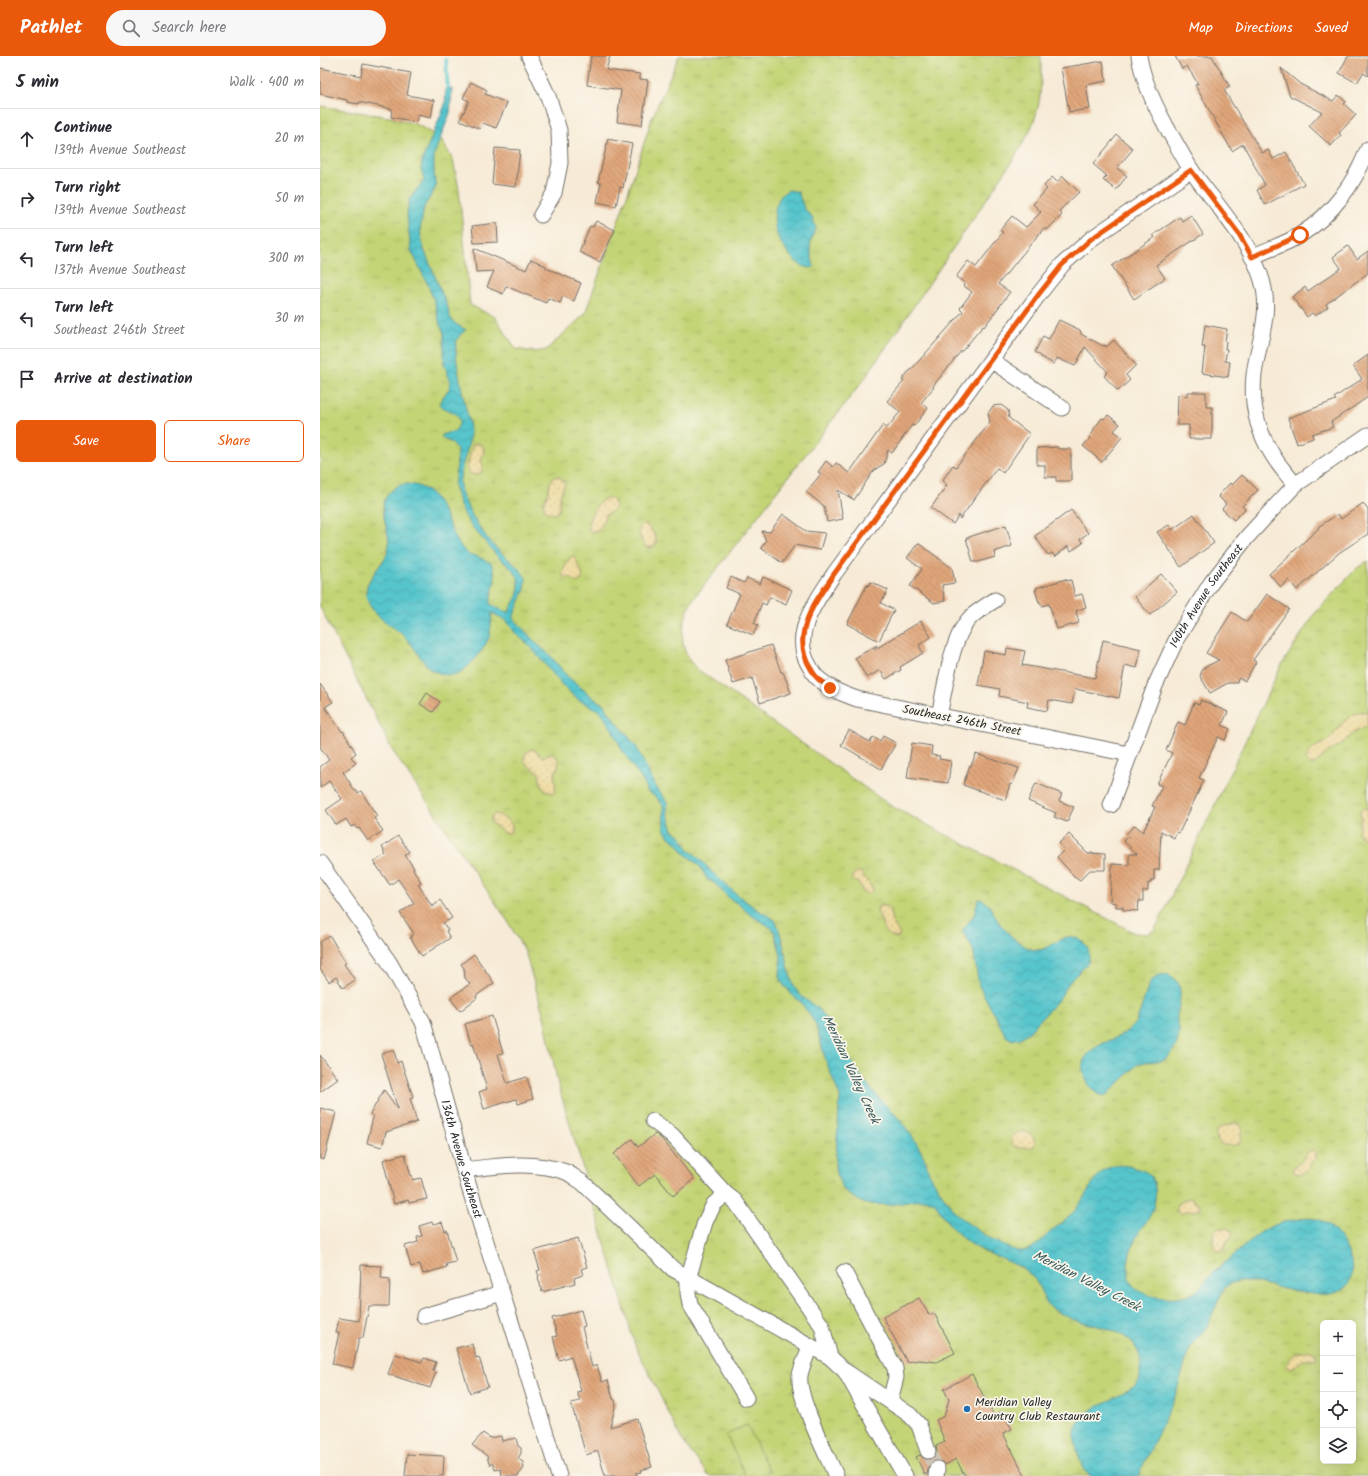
<!DOCTYPE html>
<html lang="en">
<head>
<meta charset="utf-8">
<style>
	body { margin:0; font-family:Kalam,sans-serif; background:#f7f7f7; color:#2b2b33 }
	.controls { position:absolute; right:12px; bottom:12px; display:grid; overflow:hidden; border-radius:6px; box-shadow:0 4px 16px #0002 }
	.controls button { width:36px; height:36px; display:grid; place-items:center; padding:0; border:0; border-bottom:1px solid #e1e1e2; background:#fff; color:#2b2b33; font:20px sans-serif }
	.stop { position:absolute; width:12px; height:12px; margin:-9px; border:3px solid #ea580c; border-radius:50%; background:#fff }
	.stop.end { background:#ea580c; border-color:#fff; box-shadow:0 1px 4px #0008 }
	.list { margin:0; padding:0; list-style:none }
	h2 { display:flex; justify-content:space-between; align-items:center; height:52px; margin:0; padding:0 16px; font-size:17px }
	h2 small { font-size:13px; font-weight:400; color:#7c7c81 }
	.list li { display:grid; grid-template-columns:26px 1fr auto; gap:12px; align-items:center; box-sizing:border-box; height:60px; padding:0 16px; border-top:1px solid #e1e1e2 }
	.list b { display:block; font-size:15px; white-space:nowrap }
	.list p { margin:0; font-size:13px; white-space:nowrap; color:#7c7c81 }
	.list em { font-size:13px; font-style:normal; color:#7c7c81 }
	.actions { display:flex; gap:8px; padding:12px 16px }
	.actions a { flex:1; padding:9px 0; border:1px solid #ea580c; border-radius:6px; text-align:center; font-size:14px; color:#ea580c }
	.actions .main { background:#ea580c; color:#fff }
	.icon { flex:none; width:22px; height:22px; fill:none; stroke:currentColor; stroke-width:2; stroke-linecap:round; stroke-linejoin:round }
	.map { position:relative; flex:none; width:1048px; height:1420px; overflow:hidden }
	header { display:flex; align-items:center; gap:24px; box-sizing:border-box; height:56px; padding:0 20px; background:#ea580c; color:#fff }
	header strong { font-size:19px }
	nav { display:flex; gap:22px; margin-inline-start:auto; font-size:14px }
	.search { width:280px; height:36px; background:#f7f7f7; display:flex; align-items:center; gap:10px; box-sizing:border-box; padding:0 14px; border-radius:22px; color:#7c7c81; font-size:15px }
	main { display:flex }
	aside { flex:1; background:#fff }
	.map>svg:first-child { display:block }
	.grass { fill:url(#grass-tufts); stroke:#778050; fill-rule:evenodd }
	.sand { fill:url(#sand-dots); stroke:#8c8264 }
	.pitch { fill:#c3d476; stroke:#778050 }
	.water { fill:url(#water-waves); stroke:#41787c }
	.lines { fill:none; stroke-linecap:round; stroke-linejoin:round }
	.stream { stroke:#57c5cc; stroke-width:4 }
	.building { fill:url(#building-back-hatch) }
	.minor-tunnel { stroke:#cec5b5; stroke-width:15; stroke-dasharray:15 8; stroke-linecap:butt }
	.minor-casing { stroke:#726e67; stroke-width:17 }
	.minor { stroke:#fff; stroke-width:15 }
	.route { stroke:#ea580c; stroke-width:5 }
	.poi-dot { fill:#1f6fb2; stroke:#fbf7ec; stroke-width:1.5 }
	.labels { text-anchor:middle; stroke-width:3.5; stroke-linejoin:round; paint-order:stroke }
	.street-label { font-size:12px; fill:#2b2b2b; stroke:#fbf7ec }
	.poi-label { font-size:12px; fill:#2b2b2b; stroke:#fbf7ec; text-anchor:start }
	.water-label { font-size:13px; font-style:italic; fill:#38595b; stroke:#fbf7ec }
</style>
</head>
<body>
<header>
<strong>Pathlet</strong>
<div class="search"><svg class="icon" aria-label="search" viewBox="0 0 24 24"><circle cx="10" cy="10" r="6"/><path d="M15 15l6 6"/></svg>Search here</div>
<nav><a>Map</a><a>Directions</a><a>Saved</a></nav>
</header>
<main>
<aside>
<h2>5 min<small>Walk · 400 m</small></h2>
<ul class="list">
<li><svg class="icon" aria-label="ahead" viewBox="0 0 24 24"><path d="M12 20V5M6 11l6-6 6 6"/></svg><div><b>Continue</b><p>139th Avenue Southeast</p></div><em>20 m</em></li>
<li><svg class="icon" aria-label="right" viewBox="0 0 24 24"><path d="M7 20v-9h11M14 6l5 5-5 5"/></svg><div><b>Turn right</b><p>139th Avenue Southeast</p></div><em>50 m</em></li>
<li><svg class="icon" aria-label="left" viewBox="0 0 24 24"><path d="M17 20v-9H6M10 6l-5 5 5 5"/></svg><div><b>Turn left</b><p>137th Avenue Southeast</p></div><em>300 m</em></li>
<li><svg class="icon" aria-label="left" viewBox="0 0 24 24"><path d="M17 20v-9H6M10 6l-5 5 5 5"/></svg><div><b>Turn left</b><p>Southeast 246th Street</p></div><em>30 m</em></li>
<li><svg class="icon" aria-label="arrive" viewBox="0 0 24 24"><path d="M6 21V4h12l-3 4 3 4H6"/></svg><div><b>Arrive at destination</b></div></li>
</ul>
<div class="actions"><a class="main">Save</a><a>Share</a></div>
</aside>
<div class="map">
<svg width="1048" height="1420" viewBox="0 0 1048 1420">
	<defs>
		<pattern id="grass-tufts" width="24" height="20" patternUnits="userSpaceOnUse"><rect width="24" height="20" fill="#c3d476"/><path d="M3 7l-1-3M5 7V3M7 7l1-3M15 17l-1-3M17 17v-4M19 17l1-3" fill="none" stroke="#a8b666"/></pattern>
		<pattern id="sand-dots" width="8" height="8" patternUnits="userSpaceOnUse"><rect width="8" height="8" fill="#eeda9e"/><path d="M2 2h.1M6 6h.1" fill="none" stroke="#cb8" stroke-width="1.8" stroke-linecap="round"/></pattern>
		<pattern id="water-waves" width="16" height="10" patternUnits="userSpaceOnUse"><rect width="16" height="10" fill="#57c5cc"/><path d="M0 5q4-4 8 0t8 0" fill="none" stroke="#4ca9af"/></pattern>
		<pattern id="building-back-hatch" width="6" height="6" patternUnits="userSpaceOnUse"><rect width="6" height="6" fill="#e0a67a"/><path d="M-1 5l2 2M0 0l6 6M5-1l2 2" fill="none" stroke="#b68764"/></pattern>
	</defs>
	<rect width="100%" height="100%" fill="#fbf7ec"/>
	<filter id="ink" filterUnits="userSpaceOnUse"><feTurbulence type="fractalNoise" baseFrequency=".025" numOctaves="2"/><feDisplacementMap in="SourceGraphic" scale="8" xChannelSelector="R" yChannelSelector="G"/><feConvolveMatrix kernelMatrix="1 2 1 2 8 2 1 2 1" color-interpolation-filters="sRGB"/></filter>
	<filter id="wash" filterUnits="userSpaceOnUse"><feTurbulence type="fractalNoise" baseFrequency=".012" numOctaves="4" result="noise"/><feDisplacementMap in="SourceGraphic" scale="16" xChannelSelector="R" yChannelSelector="G"/><feGaussianBlur stdDeviation="0.9" result="paint"/><feColorMatrix in="noise" values="0 0 0 0 0 0 0 0 0 0 0 0 0 0 0 0 0 1.4 0 .05"/><feComposite in="paint" operator="in"/></filter>
	<g filter="url(#wash)">
		<rect width="100%" height="100%" fill="#f7ebd7"/>
		<path class="grass" d="M359 0H721C721 19 722 40 716 59 710 78 698 96 687 113L545 322 372 545C361 568 356 594 377 613L571 750 815 877 827 878 834 874 839 866 961 610 995 557 1037 512 1048 505V1420H389L362 1384 315 1289 238 1028 224 960 205 896 187 864 72 694 0 551V50L69 61 98 69 121 83 133 104 139 133 150 249 175 261 196 293 214 296 226 294 265 258 308 137 332 62ZM1003 1267H1033V1405H1003Z"/>
		<path class="sand" d="M157 387 163 390 164 395 161 404 163 411 160 418 155 419 149 417 147 412 152 391 154 388Z
			M235 420 240 421 245 427 240 441 239 455 234 458 226 456 223 449 228 436 230 426Z
			M287 442H291L294 445C298 454 291 456 285 459 283 467 281 476 272 476L268 472C269 460 275 447 287 442Z
			M323 467C330 470 338 481 336 489L331 492 326 491C321 484 315 474 323 467Z
			M253 500 256 502C257 510 264 515 262 524L256 527 251 522 244 521 242 517 248 504Z
			M1044 655 1048 658 1047 670 1033 677 1022 688 1008 696 995 708 991 709 986 704C991 689 1001 690 1011 682 1014 679 1016 675 1018 672 1025 664 1033 656 1044 655Z
			M211 693 215 694 223 701 232 698 239 703 238 711 234 720 236 731 233 737C221 737 221 725 219 717 210 711 195 704 211 693Z
			M1043 752 1048 753V784L1042 782 1038 776 1041 763 1040 754Z
			M175 758C180 758 180 760 184 762 190 765 195 770 190 777H185L171 767V761Z
			M538 815 541 817 552 831V835L549 838 543 836 539 828 532 823 533 819Z
			M562 849 568 851 569 853 572 865 579 877V881L577 882C564 879 564 874 561 864 560 861 558 858 557 855L558 851Z
			M914 1067 919 1068 922 1072 920 1087C916 1090 905 1090 900 1088 888 1069 904 1073 914 1067Z
			M702 1075C710 1077 717 1081 714 1090L709 1092 702 1091 699 1092C685 1088 692 1078 702 1075Z
			M991 1094 994 1095 996 1098V1103L991 1106 989 1113 979 1119 976 1118 973 1115 975 1110 982 1105 986 1097Z
			M870 1142 880 1148V1152L875 1155H866L861 1158 858 1157 856 1153 857 1148Z
			M905 1172 912 1175V1180L907 1185 904 1193 900 1195H897C893 1190 891 1180 895 1175 898 1172 902 1172 905 1172Z
			M982 1295H991L995 1297 997 1301 994 1304C981 1302 981 1306 972 1313L967 1311C967 1304 975 1296 982 1295Z"/>
		<path class="pitch" d="M427 1369 449 1415 438 1420H426L406 1379Z"/>
		<path class="water" d="M126 32 132 33 130 57 114 99V118L116 131 104 151 100 174 103 191 128 252C130 266 134 267 146 274 141 277 137 282 136 288 135 296 137 305 138 313 141 331 145 348 149 366 155 391 133 416 142 438 150 458 161 476 176 492 186 502 198 509 206 522L205 533 193 562 217 588 230 599 247 620 276 644 285 649 288 655 316 690 334 728 348 747 347 755 353 774 360 779 369 794 377 800 393 817 415 837 435 852 455 864 458 870C460 877 462 884 464 892 467 903 470 925 477 935 483 944 495 948 502 957 512 971 519 987 528 1001 536 1012 543 1024 552 1034 562 1047 576 1057 586 1072 594 1082 601 1094 606 1106 607 1110 608 1113 609 1117 614 1126 628 1147 634 1155 645 1167 686 1196 702 1195 712 1195 722 1184 729 1177 736 1170 745 1166 751 1159 775 1133 776 1095 824 1115 838 1121 837 1143 832 1155 830 1162 824 1168 820 1174 806 1201 796 1234 837 1241 849 1243 864 1243 875 1236 882 1232 885 1224 891 1219 897 1212 905 1207 912 1201 936 1180 942 1170 974 1164 988 1161 1000 1161 1011 1171 1020 1180 1028 1193 1031 1205 1041 1265 952 1226 925 1225 917 1224 910 1227 904 1232L887 1270 869 1294 855 1341 818 1420H770C762 1412 760 1404 757 1394 745 1355 783 1351 807 1335 811 1332 817 1330 819 1325 820 1322 820 1317 820 1313 821 1308 821 1303 819 1298 809 1272 775 1271 752 1263 746 1260 739 1257 733 1253 722 1246 721 1229 712 1220 701 1209 681 1203 666 1196 642 1186 628 1169 615 1147L606 1143 570 1149 545 1148 531 1140 526 1136 521 1129 516 1118 515 1110 520 1041 506 1005 495 967 480 945 470 938 468 933 464 930 460 920 461 900 455 877 450 871 429 858 420 849 410 843 393 826 387 823 381 812 373 804 366 799 356 786 349 781 344 773 343 749 336 741 328 736 324 727 303 696 292 673 280 655 257 643 243 630 209 589 196 578 187 565 172 557C171 564 171 572 170 579 166 591 149 614 136 618 128 621 117 617 110 613 100 603 94 589 83 579 70 568 53 561 47 543 41 524 64 511 68 494 73 474 52 451 72 434 78 428 86 427 94 429 124 435 126 472 142 492 145 495 147 498 151 500L154 499 171 507C179 523 172 532 170 548L188 557 197 540 199 531 198 521 193 514 178 501 149 467 140 450 134 429 137 409V394L132 387 122 382V379L124 378 135 375C150 356 123 356 119 347L130 331V324L124 308V276L120 269 115 248 108 229 91 194 87 160 89 144 104 124 101 113 103 102 125 49Z
			M469 134 478 136 484 152 493 163 496 172 491 184 490 193 494 211C479 217 459 188 456 175 452 162 455 139 469 134Z
			M660 843C670 846 674 859 679 867 687 877 703 893 716 894 733 895 746 869 764 887 770 893 770 900 768 907L750 925 739 943 709 976 700 982 692 984 686 980 659 930 653 893 642 875 654 859 658 844Z
			M845 918C866 922 860 945 857 959 856 964 858 968 859 972 860 982 856 993 849 1000 839 1010 829 1002 817 1009L787 1039C774 1044 758 1016 764 1004 774 984 802 986 815 967 822 956 826 929 834 922 837 919 841 919 845 918Z"/>
		<g class="lines">
			<path class="stream" d="M126 4 128 37"/>
		</g>
		<g id="blocks">
			<path class="building" d="M271 0H290L286 14 320 18V23L328 24 322 69 297 66 301 34 267 29Z
				M855 0H892L910 31 904 34 942 97 948 94 953 103 966 96 984 128 945 149 937 134 945 129 923 88 912 95 875 29 878 28 867 10 862 13Z
				M1028 0H1048V20L1043 17 1037 27 1019 17Z
				M783 5 786 25 766 29 770 53 749 56 741 12Z
				M43 8 91 17 87 39 114 44 111 62 98 59 96 66 71 61 72 53 39 46V48L27 46V44L0 38V12L41 20Z
				M961 12 980 28 1013 45 1018 39 1026 46 1024 48 1036 59 1019 77 1021 79 1011 90 989 70 1002 56 970 40Z
				M151 26 167 34 165 38 187 47 176 72 163 67 160 73 140 64 149 45 143 42Z
				M797 79 813 93 797 112 807 120 796 134 783 124 787 120 773 108Z
				M288 83 312 88 303 132 300 131 296 150 277 146 281 127 278 126Z
				M175 92 200 94 196 131 172 128Z
				M743 120 759 136 739 155 742 159 727 174 724 172 678 228 690 236 664 271 663 270 642 295H641L613 330 614 331 601 347 608 352 594 370 592 369 572 397 568 394 564 408 557 412 552 417 534 444 518 434 523 463 507 466 504 450 486 436 501 418 498 416 506 405 513 411 516 407 529 417 563 369 567 372 580 356 567 345 584 325 582 324 589 315H590L643 255 640 252 652 236 643 229 645 227 636 221 648 205 656 211 683 176 680 174 692 160 706 171 721 156 713 148 727 133 724 130 732 121 737 126Z
				M871 159 883 178 836 209 845 222 814 243 792 210 835 181 833 179 860 161 862 165Z
				M276 165 295 174 280 206 259 196 270 170 273 171Z
				M177 167 178 186 154 187 152 170Z
				M1028 190 1037 203 1048 195V217L1006 248 1008 251 995 260 992 257 987 261 972 241 985 231 988 235 1021 212 1013 201Z
				M154 192 206 214 211 203 226 210V212L261 227 254 245 243 240 240 247 228 242 226 247 186 230 183 238 167 231 174 215 156 216Z
				M739 264 760 274 761 278 783 290 785 289 786 291 794 284 816 309 806 319 810 324 798 335 784 320 788 316 765 291 755 310 737 302 734 308 721 301V300L715 296 723 280 729 283Z
				M885 269 907 273 905 285H906L905 293H907L905 305 910 306 908 321 882 317 885 291H882Z
				M1048 299V341L1011 366 1013 371 992 378 993 382 977 388 968 362 1016 344 1014 342 1042 323 1033 310Z
				M867 336H886V351H892V383H869V369H857L858 339 867 340Z
				M681 349 688 354 689 362 710 378 683 417 677 412 640 463 639 459 633 468 611 452 627 429 622 425 633 409 636 411 670 366 668 357 673 350Z
				M788 359 800 368 794 375 802 381 782 406 763 390 770 382 769 381 774 375 773 374 782 362 784 363Z
				M738 391V393H751V425H736V421H725V409H717V392Z
				M922 419 938 434 922 450 925 453 914 464 902 453 906 448 898 440 910 427 912 429Z
				M1043 447 1048 454V478L1020 496 977 534 969 524 961 531 949 518 999 472 998 471 1018 458 1021 463Z
				M751 454 768 477 760 483 763 487 751 495 748 490 735 501 732 497 728 499 715 480Z
				M463 458 486 475 505 477 500 494 475 489 462 507 441 492 446 485 442 475 450 476Z
				M874 458 894 487 861 511 837 476 849 469 852 474Z
				M686 469 692 490 674 496 675 501 658 506H653L646 482Z
				M598 487 632 512 635 527 622 529 625 545 614 547 590 530 602 513 587 502Z
				M841 518 857 536 830 559 815 541Z
				M411 521 424 527 427 522 440 528 443 521 472 534 466 548 450 541 446 549 442 547 434 567 438 569 433 579 407 568 420 538 406 532Z
				M746 523 747 525 751 524 755 540 762 538 766 551 756 555 759 567 737 573 729 548 722 550 720 546H719L715 534H717L716 532Z
				M551 526 568 534 561 547 574 554 559 585 527 568 547 529 548 530Z
				M947 538 969 553 933 604 936 606 925 625 919 622 916 627H908L890 637 880 620 883 612 899 604 886 597 912 556 927 566Z
				M601 565 611 581 599 589 603 597 580 611 581 614 566 623 560 614 547 622 535 602 557 589 554 594Z
				M783 584 821 593 817 612 805 609 799 642 755 633 752 648 729 644 727 655 707 651 708 646 679 640 680 633 658 629 664 595 686 599 687 592 705 595 702 609 775 622Z
				M451 589 461 616H463L471 637 440 647 432 622 413 628 405 604Z
				M0 628 13 646 5 651 22 676 23 675 36 697 31 701 36 707 23 716 35 735H37L38 737 41 735 57 760 54 762 63 775 48 785 39 772 37 773 34 769 31 771 26 763 16 769 6 754 22 743 9 725 0 732V711L9 704 0 691Z
				M107 637 120 646 113 656 100 648Z
				M881 644 908 656 902 669 910 673 905 684 898 681 879 722 884 724 859 777 857 776 854 782 841 775 839 814H834V824H831V827H828V835H823V845H819L818 855 803 854V851H796V847L790 846 792 808 809 809V798H817L803 785 808 780 806 778 815 769 823 776 835 751 832 750 842 730 837 728 852 697 846 694 858 666 865 669 874 647 879 649Z
				M529 674 550 686 553 681 560 685 563 680 576 687 561 713 521 689Z
				M592 687 612 690 611 699 620 700 619 703 631 705 628 727 587 722Z
				M656 698 699 712 692 729 690 728 685 744 643 729 650 709 651 710Z
				M716 727 742 738 739 745 754 751 747 766 734 761 736 757 708 745Z
				M749 778 768 797 785 798V814H770L760 824 754 820 737 801 744 794 739 787Z
				M78 780 90 796 85 799 94 812 93 813 101 826 98 828 112 850 120 844 132 862 123 867 128 874 126 875 130 882 102 900 90 881 94 878 80 857 94 847 78 823 70 829 54 806 66 798 62 791Z
				M10 880 26 907 24 908 35 924 23 932 16 921 9 926 0 913V886Z
				M154 898 174 927 156 940 157 942 140 955 130 942 150 928 145 922 144 912 141 908Z
				M172 960 183 997 178 998 187 1027 207 1021 213 1043 198 1048 196 1043 164 1053 159 1036 167 1033 153 987 151 988 145 968Z
				M74 994 77 1007 81 1005 93 1041 90 1042 97 1066 66 1076 62 1091 47 1087 53 1061 50 1058 64 1034 78 1053 61 998Z
				M0 999 18 1023 0 1036Z
				M0 1052 16 1056 4 1104 0 1103Z
				M335 1078 342 1083 374 1123 353 1140 335 1118 319 1130 294 1098 312 1083 318 1091Z
				M85 1098 91 1120 92 1119 93 1124 101 1122 107 1143 89 1147 88 1144 74 1148 63 1104Z
				M112 1166 113 1168 122 1166 125 1175 127 1174 136 1206 126 1208 127 1211 103 1218 100 1208 91 1211 85 1190 98 1186 97 1181 102 1180 99 1170Z
				M258 1182 267 1211 261 1213 263 1219 254 1222 255 1227 222 1236 218 1221 219 1220 217 1215 220 1214 214 1195Z
				M41 1209 62 1210 61 1222 70 1223 69 1250H49L43 1282H39L33 1312 12 1308 19 1277H16L19 1262 39 1265Z
				M599 1242 609 1259 614 1257 635 1297 616 1306 599 1304 587 1306 563 1261Z
				M261 1254 265 1270 262 1271 272 1311 277 1309 282 1326 288 1324 293 1343 295 1344 296 1348 290 1371 317 1363 332 1411 321 1414V1416L316 1417 317 1420H285L278 1395 266 1399 251 1347 260 1345 257 1336 261 1335 251 1300 239 1304 233 1281 237 1280 232 1262Z
				M152 1288 156 1302 159 1301 168 1331 150 1337 136 1292Z
				M75 1298 102 1306 104 1302 116 1306 113 1315 116 1316 110 1332 68 1318Z
				M652 1318 674 1360 682 1355 692 1373 683 1377 705 1420H645L636 1403 625 1409 619 1404 613 1405 610 1408 607 1418 605 1419 596 1401 600 1399 606 1404 611 1403 617 1397 616 1390 625 1386 616 1364 624 1360 629 1344 624 1333Z
				M163 1377 170 1382 181 1380 182 1385 196 1382 198 1390 201 1392V1397L198 1403 203 1406 204 1412 198 1420H182L181 1413 175 1414 173 1408H169L167 1400 152 1389Z
				M87 1398 124 1400 123 1420H85Z"/>
		</g>
	</g>
	<g filter="url(#ink)">
		<use href="#blocks" fill-opacity="0" stroke="#726e67" stroke-width="1"/>
		<g class="lines">
			<path class="minor-tunnel" d="M608 1395 617 1413"/>
			<defs>
				<g id="minor">
					<path d="M209 0 228 40 239 74 240 107 234 137 221 159"/>
					<path d="M819 0C823 25 834 48 846 70 854 84 862 99 870 112 877 123 886 134 894 144 911 167 930 190 940 218 954 256 938 284 934 319 931 347 937 374 952 398 958 409 968 419 975 429"/>
					<path d="M932 201C948 193 966 188 980 179 1012 159 1035 127 1048 93"/>
					<path d="M671 304 742 352"/>
					<path d="M619 660C625 633 631 579 652 560 659 554 667 549 675 544"/>
					<path d="M809 698 537 643C523 638 510 633 499 623 495 620 492 615 490 611 469 579 497 544 514 518L719 238 742 209 771 183 871 114"/>
					<path id="s1" d="M791 749 835 630 857 582 891 527 927 481 975 429 1048 379"/>
					<path id="s2" d="M0 807 69 906 103 966 149 1131 239 1420"/>
					<path d="M333 1065 352 1079 406 1138 415 1145 502 1270 510 1301"/>
					<path d="M144 1114C178 1110 213 1104 246 1116 251 1118 256 1123 262 1126L353 1213 510 1301 525 1315 585 1420"/>
					<path d="M406 1138 394 1148 385 1166 368 1223V1237L370 1248 426 1342"/>
					<path d="M524 1216 575 1312 576 1321 570 1345"/>
					<path d="M104 1260 182 1237"/>
					<path d="M490 1290C487 1299 482 1310 480 1319 477 1342 506 1397 516 1420"/>
					<path d="M528 1317 590 1359 599 1369 608 1395"/>
					<path d="M616 1420 617 1413"/>
				</g>
			</defs>
			<use href="#minor" class="minor-casing"/>
			<use href="#minor" class="minor"/>
		</g>
	</g>
	<g class="lines" filter="url(#ink)">
		<path class="route" d="M510 632C506 629 502 626 498 623 495 620 493 616 491 613 469 579 495 546 514 518L719 238 742 209 771 183 871 114 919 178 932 201 980 179"/>
	</g>
	<circle class="poi-dot" cx="647" cy="1353" r="4"/>
	<g class="labels">
		<g class="street-label">
			<text dy="4" stroke="none"><textPath href="#s1" startOffset="231">140th Avenue Southeast</textPath></text>
			<text transform="translate(642 664) rotate(11)" y="4">Southeast 246th Street</text>
			<text dy="4" stroke="none"><textPath href="#s2" startOffset="332">136th Avenue Southeast</textPath></text>
		</g>
		<g class="poi-label">
			<text x="655" y="1350">Meridian Valley<tspan x="655" dy="14">Country Club Restaurant</tspan></text>
		</g>
		<g class="water-label">
			<text transform="translate(532 1013) rotate(65)" y="5">Meridian Valley Creek</text>
			<text transform="translate(767 1224) rotate(27)" y="5">Meridian Valley Creek</text>
		</g>
	</g>
</svg>
<div class="controls">
<button>+</button>
<button>−</button>
<button><svg class="icon" aria-label="locate" viewBox="0 0 24 24"><circle cx="12" cy="12" r="6"/><path d="M12 2v4M12 18v4M2 12h4M18 12h4"/></svg></button>
<button><svg class="icon" aria-label="layers" viewBox="0 0 24 24"><path d="M12 4l9 5-9 5-9-5zM3 14l9 5 9-5"/></svg></button>
</div>
<div class="stop" style="left:980px;top:179px"></div>
<div class="stop end" style="left:510px;top:632px"></div>
</div>
</main>
</body>
</html>
